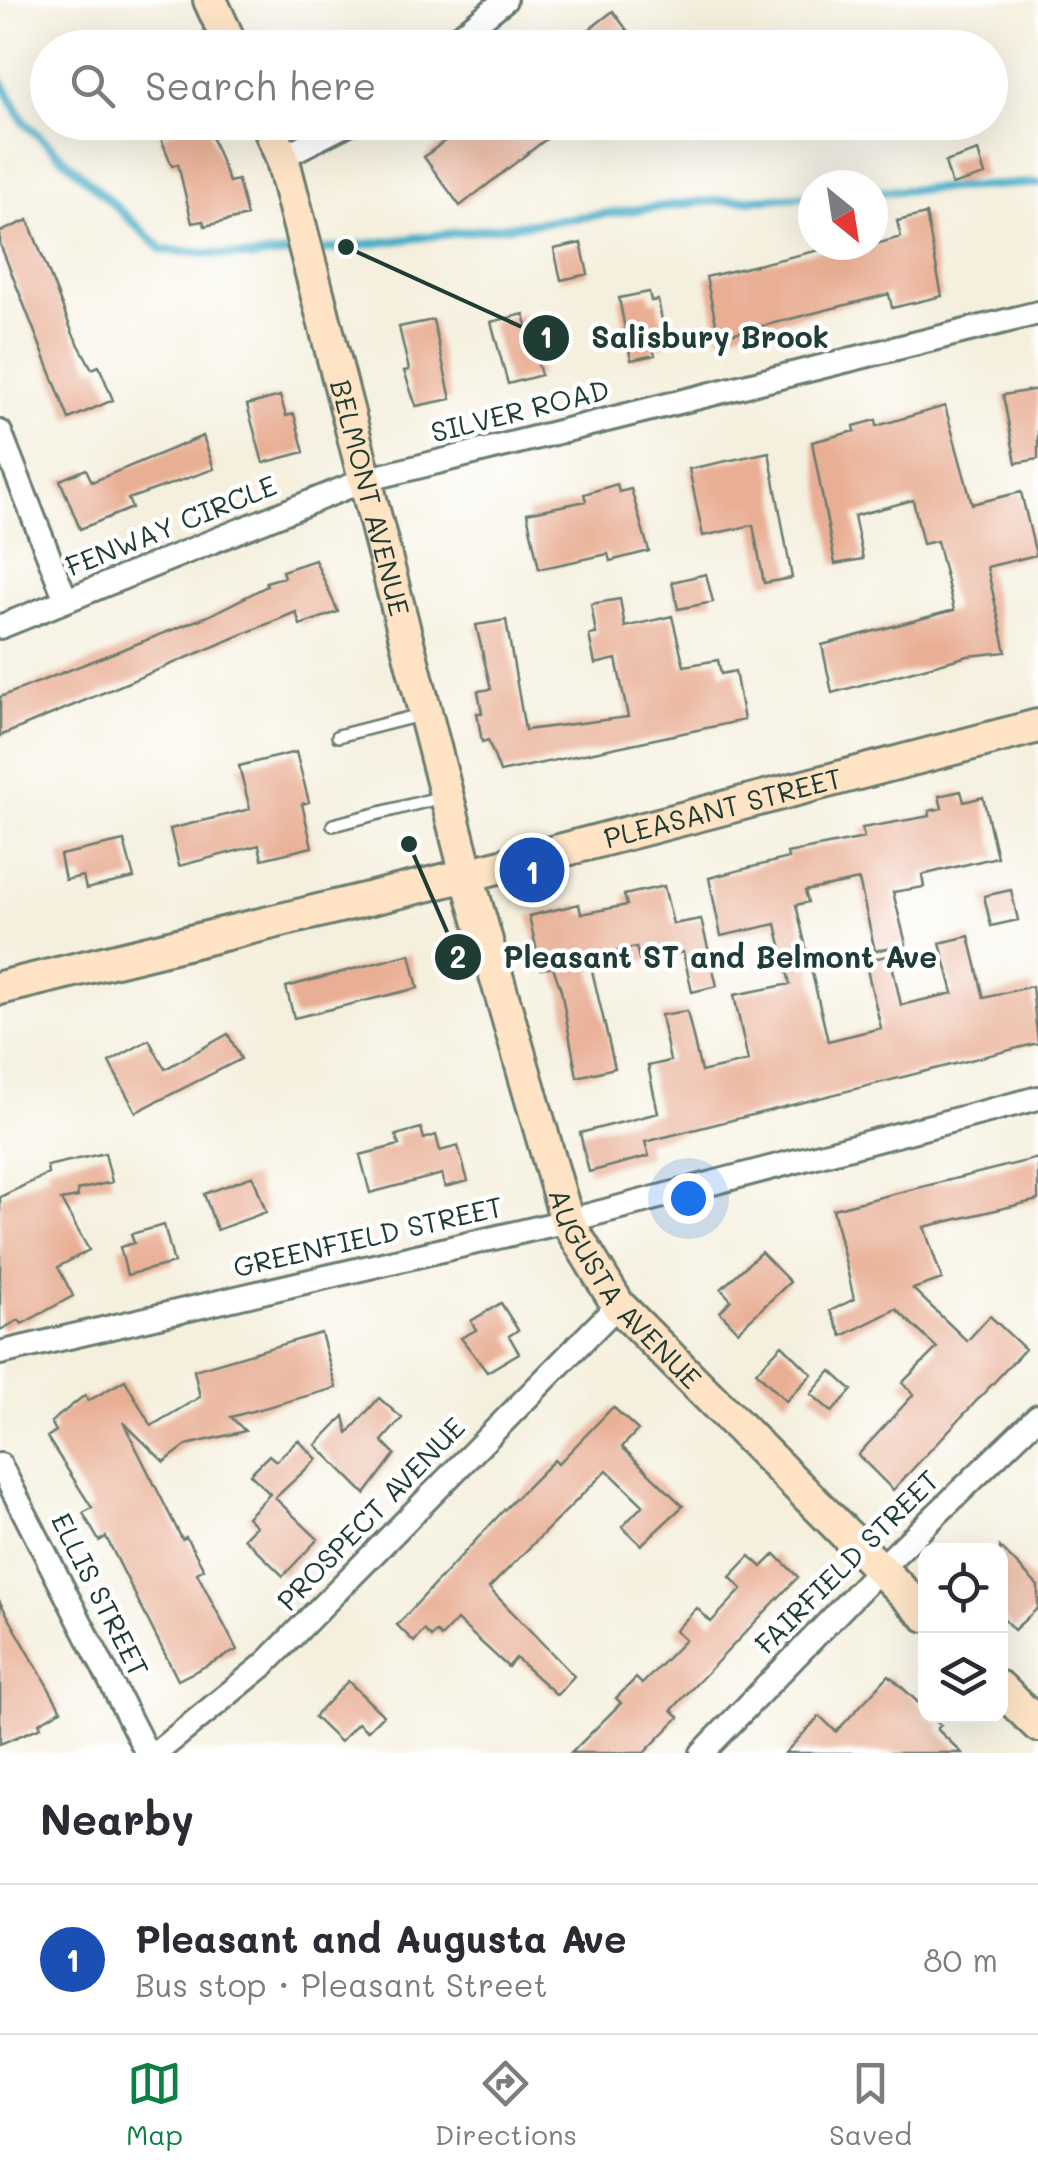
<!DOCTYPE html>
<html lang="en">
<head>
<meta charset="utf-8">
<style>
	body { margin:0; font-family:Mali,sans-serif; background:#f2f2f3; color:#2b2b33 }
	.controls { position:absolute; right:30px; bottom:30px; display:grid; overflow:hidden; border-radius:20px; box-shadow:0 10px 40px #0002 }
	.controls button { width:90px; height:90px; display:grid; place-items:center; padding:0; border:0; border-bottom:2px solid #e1e1e2; background:#fff; color:#2b2b33; font:50px sans-serif }
	.compass { position:absolute; left:798px; top:170px; width:90px; height:90px; border-radius:50%; background:#fff; box-shadow:0 10px 40px #0002; rotate:150deg }
	.you { position:absolute; left:688px; top:1198px; width:35px; height:35px; margin:-25px; border:8px solid #fff; border-radius:50%; background:#1a73e8; box-shadow:0 0 0 15px #1a73e833 }
	.badge { display:grid; place-items:center; width:65px; height:65px; border-radius:50%; background:#0b8043; color:#fff; font-size:32px; font-weight:700 }
	.pin { position:absolute; translate:-50% -50%; border:5px solid #fff; box-shadow:0 2px 10px #0006 }
	.list { margin:0; padding:0; list-style:none }
	h2 { display:flex; justify-content:space-between; align-items:center; height:130px; margin:0; padding:0 40px; font-size:42px }
	h2 small { font-size:32px; font-weight:400; color:#7c7c81 }
	.list li { display:grid; grid-template-columns:65px 1fr auto; gap:30px; align-items:center; box-sizing:border-box; height:150px; padding:0 40px; border-top:2px solid #e1e1e2 }
	.list b { display:block; font-size:38px; white-space:nowrap }
	.list p { margin:0; font-size:32px; white-space:nowrap; color:#7c7c81 }
	.list em { font-size:32px; font-style:normal; color:#7c7c81 }
	.icon { flex:none; width:55px; height:55px; fill:none; stroke:currentColor; stroke-width:2; stroke-linecap:round; stroke-linejoin:round }
	.map { position:relative; flex:none; width:1038px; height:1753px; overflow:hidden }
	.search { position:absolute; background:#fff; box-shadow:0 10px 40px #0002; left:30px; right:30px; top:30px; height:110px; display:flex; align-items:center; gap:25px; box-sizing:border-box; padding:0 35px; border-radius:55px; color:#7c7c81; font-size:38px }
	.sheet { height:280px; background:#fff }
	nav { display:flex; justify-content:space-around; align-items:center; box-sizing:border-box; height:140px; border-top:2px solid #e1e1e2; background:#fff; font-size:28px; color:#7c7c81 }
	nav a { display:grid; justify-items:center; gap:5px }
	nav .on { color:#0b8043 }
	.map>svg:first-child { display:block }
	.lines { fill:none; stroke-linecap:round; stroke-linejoin:round }
	.stream { stroke:#48aec7; stroke-width:9 }
	.building { fill:#e9af94 }
	.lane-casing { stroke:#6a7c70; stroke-width:16 }
	.street-casing { stroke:#6a7c70; stroke-width:28 }
	.secondary-casing { stroke:#6a7c70; stroke-width:38 }
	.lane { stroke:#fff; stroke-width:11 }
	.street { stroke:#fff; stroke-width:22 }
	.secondary { stroke:#fee4c5; stroke-width:32 }
	.labels { text-anchor:middle; stroke-width:9; stroke-linejoin:round; paint-order:stroke }
	.street-label { font-size:28px; fill:#1f3d34; stroke:#fff }
	.leader { fill:none; stroke:#1f3d34; stroke-width:4 }
	.callout-dot { fill:#1f3d34; stroke:#fff; stroke-width:4 }
	.mark-label { font-size:30px; text-anchor:middle; font-weight:bold; fill:#fff }
	.callout-label { font-size:30px; text-anchor:middle; font-weight:bold; fill:#1f3d34; stroke:#fff; stroke-width:9; stroke-linejoin:round; paint-order:stroke }
</style>
</head>
<body>
<div class="map">
<svg width="1038" height="1753" viewBox="0 0 1038 1753">
	<rect width="100%" height="100%" fill="#fff"/>
	<filter id="ink" filterUnits="userSpaceOnUse"><feTurbulence type="fractalNoise" baseFrequency=".01" numOctaves="2"/><feDisplacementMap in="SourceGraphic" scale="20" xChannelSelector="R" yChannelSelector="G"/><feConvolveMatrix kernelMatrix="1 2 1 2 8 2 1 2 1" color-interpolation-filters="sRGB"/></filter>
	<filter id="wash" filterUnits="userSpaceOnUse"><feTurbulence type="fractalNoise" baseFrequency=".0048" numOctaves="4" result="noise"/><feDisplacementMap in="SourceGraphic" scale="40" xChannelSelector="R" yChannelSelector="G"/><feGaussianBlur stdDeviation="2.25" result="paint"/><feColorMatrix in="noise" values="0 0 0 0 0 0 0 0 0 0 0 0 0 0 0 0 0 1.4 0 .05"/><feComposite in="paint" operator="in"/></filter>
	<g filter="url(#wash)">
		<rect width="100%" height="100%" fill="#f5f0de"/>
		<g class="lines">
			<path class="stream" d="M0 79 24 122 163 250 253 257 299 252
				M873 192 1038 183
				M314 251 698 202 813 196"/>
		</g>
		<g id="blocks">
			<path class="building" d="M613 11 640 48H565Z
				M194 122H206L229 182 238 180 247 216 205 226 203 221 192 223 178 164 172 166 160 136Z
				M469 122H568L460 206 424 157Z
				M978 151 985 175 952 185 945 162Z
				M926 214 942 296 892 308 889 294 719 337 706 277 841 245H873L901 237 897 221Z
				M28 220 73 334 92 369 99 366 113 400 69 419 0 244V232Z
				M581 243 588 274 561 280 554 249Z
				M649 292 651 301 658 300 667 345 653 348 655 355 631 360 619 298Z
				M524 314 541 375 508 384 491 322Z
				M433 320 451 399 416 406 404 371 409 370 399 327Z
				M1038 389V459L1016 463 1003 395Z
				M280 396 286 416 294 414 304 452 263 463 247 405Z
				M945 406 972 504 1021 492 1036 555 987 567 1006 652 968 656 832 693 822 645 954 610 937 541 923 544 913 500 854 516 863 559 835 564 812 442 855 431 854 426 876 420 877 426Z
				M203 436 214 469 128 499 132 508 80 529 60 480 86 469 92 482Z
				M769 452 792 578 764 583 753 525 703 536 689 469Z
				M617 484 619 492 631 489 649 551 610 561 608 554 539 569 527 513 586 501 584 494Z
				M315 560 338 612 300 625 296 612 0 736V697L208 616 267 586 266 582 284 577 282 571Z
				M706 574 713 602 678 609 672 582Z
				M620 599 625 627 672 616 684 666 718 660 721 674 735 671 744 720 500 772 488 740 482 742 477 713H482L478 691 491 689 476 625 506 620 525 730 628 717 616 659 595 664 589 635 596 634 591 604Z
				M296 752 309 802 302 804 312 847 262 859 259 845 179 866 170 829 250 809 239 766Z
				M961 791 964 802 983 797 997 857 922 875 924 887 893 892 906 944 875 951 859 880 805 891 808 902 796 905 828 1041 881 1028 865 961 890 955 901 1005 953 993 940 943 969 936 984 998 1032 986 1038 1043 645 1142 649 1156 589 1172 580 1133 658 1113 648 1066 670 1061 661 1015 687 1011 701 1072 748 1061 734 995 790 984 776 924 721 936 709 878 788 858 787 853 864 838 862 828 930 816 929 811 942 808 939 796Z
				M124 841 134 878 86 889 83 876 65 880 60 855Z
				M664 886 673 924 701 919 717 986 692 992 683 952 640 962 636 947 589 958 615 1068 577 1077 561 990 553 967 541 969 529 916 579 904 581 914 627 905 624 895Z
				M1011 890 1018 920 991 926 984 896Z
				M410 954 418 988 294 1018 286 987Z
				M228 1034 241 1059 136 1112 109 1062 149 1040 165 1069Z
				M421 1128 424 1139 436 1135 440 1151 458 1146 468 1181 445 1187 442 1174 370 1193 360 1155 399 1145 396 1135Z
				M105 1153 112 1182 77 1190 78 1197 61 1200 89 1250 58 1267 73 1296 22 1324 19 1320 0 1330V1197L48 1174 47 1166Z
				M1038 1158V1200L924 1227 942 1279 913 1289 967 1341 990 1316 1025 1349 893 1490 858 1455 914 1394 902 1383 937 1348 896 1309 842 1336 830 1311 854 1299 833 1209Z
				M253 1176 266 1212 217 1230 204 1194Z
				M164 1225 174 1263 127 1275 120 1247 134 1243 131 1234Z
				M761 1252 790 1282 738 1331 720 1312 731 1300 721 1289Z
				M501 1303 518 1330 509 1336 519 1353 487 1372 461 1338 476 1330 471 1321Z
				M321 1333 336 1388 231 1417 245 1431 187 1445 164 1462 123 1422 182 1539 186 1537 204 1569 197 1573 237 1650 178 1680 106 1537 99 1541 83 1513 92 1508 47 1437 56 1431 51 1422 85 1395 88 1401 125 1380 151 1426 200 1397 194 1370Z
				M782 1345 812 1374 786 1401 756 1372Z
				M831 1371 852 1390 832 1412 811 1394Z
				M379 1398 402 1418 382 1441 395 1454 365 1494 316 1445 344 1416 348 1433Z
				M613 1407 638 1430 622 1447 683 1506 641 1545 622 1527 643 1505 607 1470 489 1588 574 1676 557 1695 516 1658 508 1667 457 1620 441 1637 436 1632 431 1637 424 1630 414 1642 397 1625 502 1512 554 1460 558 1464Z
				M298 1440 317 1459 275 1498 318 1539 283 1576 244 1538 256 1526 247 1517 270 1494 250 1474 269 1455 276 1461Z
				M1000 1547 1038 1586V1608L1014 1630 1000 1615Z
				M775 1554 798 1577 683 1698 672 1710 679 1717 644 1753H571L621 1703 616 1698 636 1678 642 1684 685 1640 675 1631 697 1608 711 1622 742 1589 730 1577 750 1556 762 1567Z
				M0 1602 61 1710 39 1723 41 1727 0 1744Z
				M889 1675 926 1710V1716L941 1725 937 1729 962 1753H785L820 1716 836 1732Z
				M348 1681 383 1715 367 1731 358 1723 340 1742 314 1717Z"/>
		</g>
	</g>
	<g filter="url(#ink)">
		<use href="#blocks" fill-opacity="0" stroke="#6a7c70" stroke-width="2.5"/>
		<g class="lines">
			<defs>
				<path id="lane" d="M338 736 424 714
					M333 825 442 797"/>
				<path id="street" d="M445 48 505 0
					M282 157 351 122
					M0 432 66 600
					M0 627 365 480 1038 313
					M0 1353 567 1221 1038 1098
					M0 1465 147 1753
					M156 1753 265 1664 618 1305
					M702 1753 879 1570 1038 1416"/>
				<g id="secondary">
					<path d="M210 0 232 48"/>
					<path id="s1" d="M267 122 282 157 467 875 567 1221 618 1305 926 1615"/>
					<path id="s2" d="M0 988 467 875 1038 726"/>
					<path d="M1000 1688 1038 1725"/>
				</g>
			</defs>
			<use href="#lane" class="lane-casing"/>
			<use href="#street" class="street-casing"/>
			<use href="#secondary" class="secondary-casing"/>
			<use href="#lane" class="lane"/>
			<use href="#street" class="street"/>
			<use href="#secondary" class="secondary"/>
		</g>
	</g>
	<g class="labels">
		<g class="street-label">
			<text transform="translate(520 411) rotate(-14)" y="10">SILVER ROAD</text>
			<text dy="10" stroke="none"><textPath href="#s1" startOffset="390">BELMONT AVENUE</textPath></text>
			<text transform="translate(171 526) rotate(-22)" y="10">FENWAY CIRCLE</text>
			<text dy="10" stroke="none"><textPath href="#s2" startOffset="745">PLEASANT STREET</textPath></text>
			<text transform="translate(368 1237) rotate(-13)" y="10">GREENFIELD STREET</text>
			<text dy="10" stroke="none"><textPath href="#s1" startOffset="1228">AUGUSTA AVENUE</textPath></text>
			<text transform="translate(371 1514) rotate(-46)" y="10">PROSPECT AVENUE</text>
			<text transform="translate(847 1562) rotate(-45)" y="10">FAIRFIELD STREET</text>
			<text transform="translate(100 1595) rotate(63)" y="10">ELLIS STREET</text>
		</g>
	</g>
	<path class="leader" d="M346 247L546 338M409 844L458 957"/>
	<g class="callout-dot">
		<circle cx="346" cy="247" r="10"/>
		<circle cx="409" cy="844" r="10"/>
		<circle cx="546" cy="338" r="25"/>
		<circle cx="458" cy="957" r="25"/>
	</g>
	<g class="mark-label">
		<text x="546" y="348">1</text>
		<text x="458" y="968">2</text>
	</g>
	<g class="callout-label">
		<text x="710" y="348">Salisbury Brook</text>
		<text x="720" y="968">Pleasant ST and Belmont Ave</text>
	</g>
</svg>
<div class="controls">
<button><svg class="icon" aria-label="locate" viewBox="0 0 24 24"><circle cx="12" cy="12" r="6"/><path d="M12 2v4M12 18v4M2 12h4M18 12h4"/></svg></button>
<button><svg class="icon" aria-label="layers" viewBox="0 0 24 24"><path d="M12 4l9 5-9 5-9-5zM3 14l9 5 9-5"/></svg></button>
</div>
<svg class="compass" viewBox="-18 -18 36 36"><path d="M0-13l5 13h-10z" fill="#e53935"/><path d="M0 13l5-13h-10z" fill="#7c7c81"/></svg>
<div class="you"></div>
<div class="pin badge" style="left:532px;top:870px;background:#1a4fb4">1</div>
<div class="search"><svg class="icon" aria-label="search" viewBox="0 0 24 24"><circle cx="10" cy="10" r="6"/><path d="M15 15l6 6"/></svg>Search here</div>
</div>
<section class="sheet">
<h2>Nearby<small></small></h2>
<ul class="list">
<li><span class="badge" style="background:#1a4fb4">1</span><div><b>Pleasant and Augusta Ave</b><p>Bus stop · Pleasant Street</p></div><em>80 m</em></li>
</ul>
</section>
<nav>
<a class="on"><svg class="icon" aria-label="map" viewBox="0 0 24 24"><path d="M3 6l6-2 6 2 6-2v14l-6 2-6-2-6 2zM9 4v14M15 6v14"/></svg>Map</a>
<a><svg class="icon" aria-label="directions" viewBox="0 0 24 24"><path d="M12 3l9 9-9 9-9-9zM9 14v-3h6M13 9l2 2-2 2"/></svg>Directions</a>
<a><svg class="icon" aria-label="saved" viewBox="0 0 24 24"><path d="M7 4h10v16l-5-4-5 4z"/></svg>Saved</a>
</nav>
</body>
</html>
